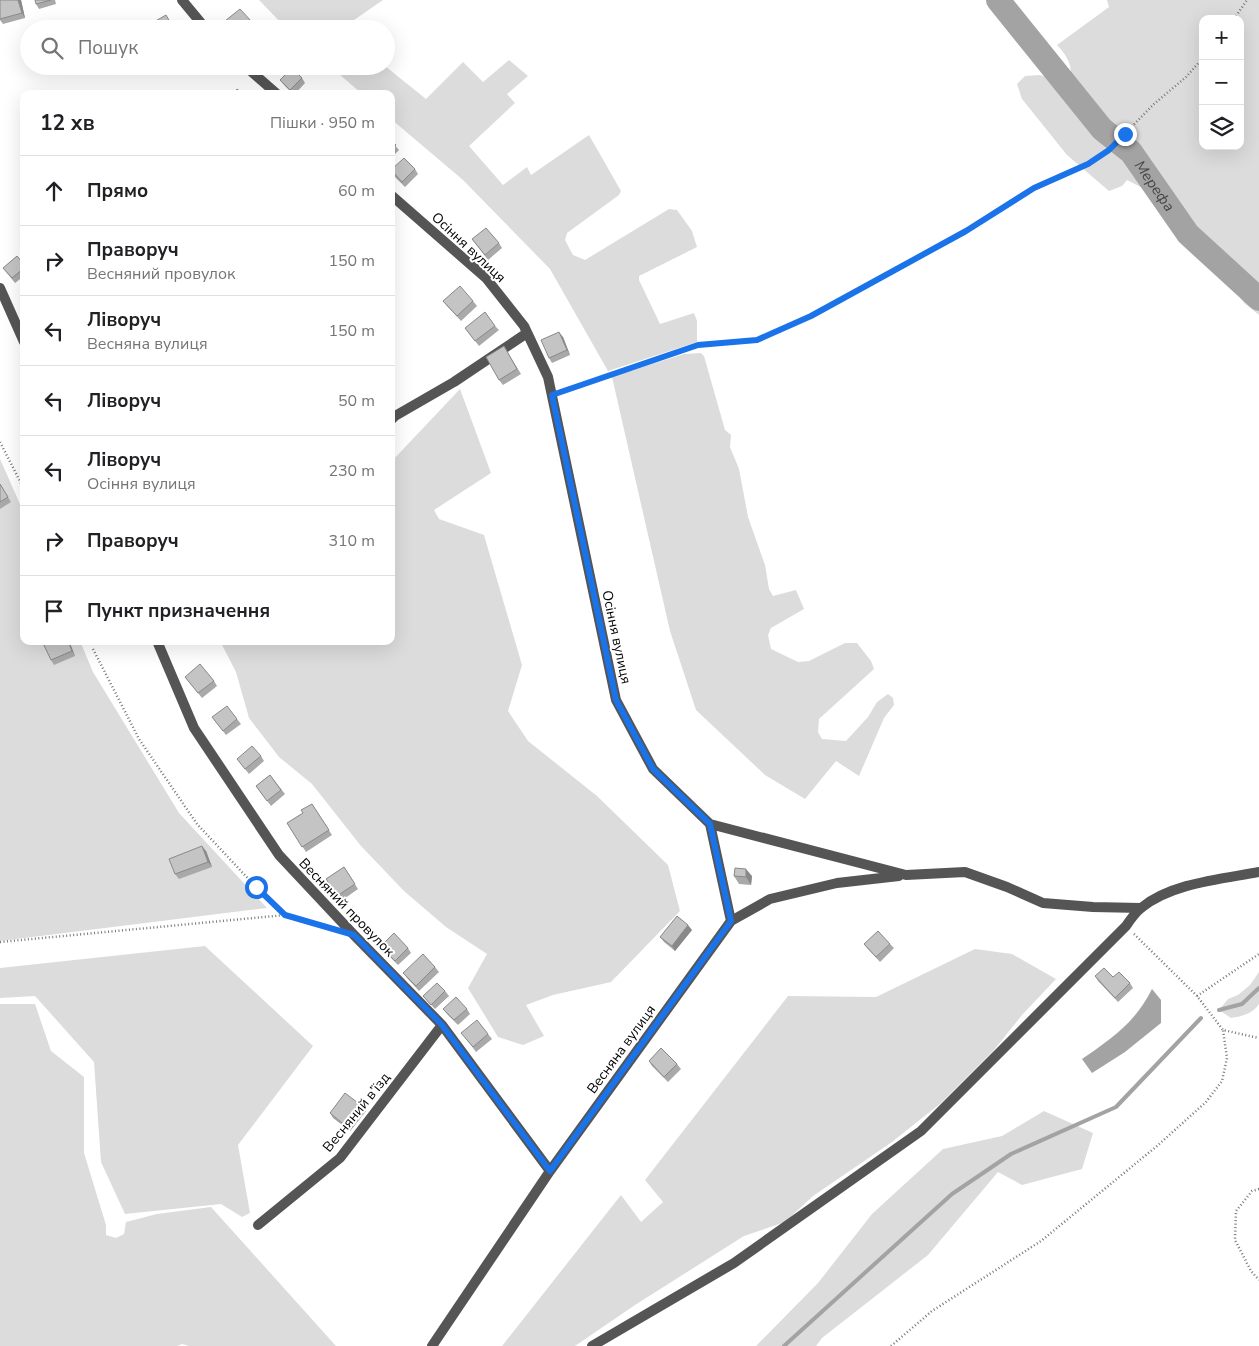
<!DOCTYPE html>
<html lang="uk">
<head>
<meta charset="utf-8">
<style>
	body { margin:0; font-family:"Nunito Sans",sans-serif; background:#f6f6f6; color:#202124 }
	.controls { position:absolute; right:15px; top:15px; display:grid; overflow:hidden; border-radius:10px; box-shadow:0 5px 20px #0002 }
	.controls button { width:45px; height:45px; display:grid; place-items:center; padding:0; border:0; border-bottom:1px solid #e0e0e0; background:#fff; color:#202124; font:25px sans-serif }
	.stop { position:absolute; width:15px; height:15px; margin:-11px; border:4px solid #1a73e8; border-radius:50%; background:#fff }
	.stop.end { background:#1a73e8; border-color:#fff; box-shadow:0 1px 5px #0008 }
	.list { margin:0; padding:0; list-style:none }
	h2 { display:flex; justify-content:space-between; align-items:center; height:65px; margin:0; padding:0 20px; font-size:21px }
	h2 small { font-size:16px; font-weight:400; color:#757577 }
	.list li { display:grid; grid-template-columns:32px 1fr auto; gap:15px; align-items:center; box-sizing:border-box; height:70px; padding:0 20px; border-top:1px solid #e0e0e0 }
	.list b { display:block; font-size:19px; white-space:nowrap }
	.list p { margin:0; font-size:16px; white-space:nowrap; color:#757577 }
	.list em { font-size:16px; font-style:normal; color:#757577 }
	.icon { flex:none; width:28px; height:28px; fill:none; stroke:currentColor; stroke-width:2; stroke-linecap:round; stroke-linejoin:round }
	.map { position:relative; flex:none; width:1259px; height:1346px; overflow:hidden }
	.search { position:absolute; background:#fff; box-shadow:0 5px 20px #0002; left:20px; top:20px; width:375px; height:55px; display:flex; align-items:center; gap:12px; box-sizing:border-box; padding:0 18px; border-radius:28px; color:#757577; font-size:19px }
	.panel { position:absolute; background:#fff; box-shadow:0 5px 20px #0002; left:20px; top:90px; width:375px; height:555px; border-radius:10px }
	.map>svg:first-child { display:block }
	.green { fill:#dcdcdc; fill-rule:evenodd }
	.water { fill:#a3a3a3 }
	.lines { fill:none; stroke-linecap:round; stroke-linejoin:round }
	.stream { stroke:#a3a3a3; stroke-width:4 }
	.river { stroke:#a3a3a3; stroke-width:24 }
	.path { stroke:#777; stroke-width:2.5; stroke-dasharray:1 2.5; stroke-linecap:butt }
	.service { stroke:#555; stroke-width:6 }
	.minor { stroke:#555; stroke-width:10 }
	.tertiary { stroke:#555; stroke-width:10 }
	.wall { fill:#a9a9a9 }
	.shaded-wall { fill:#898989 }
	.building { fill:#c4c4c4; stroke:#898989 }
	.route { stroke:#1a73e8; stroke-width:6 }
	.labels { text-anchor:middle; stroke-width:4; stroke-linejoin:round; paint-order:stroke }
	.street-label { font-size:14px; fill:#000; stroke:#fff }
	.water-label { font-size:15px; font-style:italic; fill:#444; stroke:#fff }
</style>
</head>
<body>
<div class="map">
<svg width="1259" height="1346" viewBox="0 0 1259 1346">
	<rect width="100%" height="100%" fill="#fff"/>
	<path class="green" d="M259 0H383L341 29H287Z
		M1107 0H1259V315L1244 303 1217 264 1202 258 1154 194 1127 180 1122 186 1109 191 1067 155 1022 99 1017 84 1025 76 1040 75 1063 83 1070 80C1073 65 1067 56 1057 45L1109 7ZM1203 19H1240V146H1203Z
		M509 60 528 76 507 94 515 103 469 146 503 185 527 167 531 175 589 135 621 191 619 195 567 233 565 240 573 255 585 260 669 209 677 210 692 231 697 247 639 276V280L660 324 694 313 697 321V342L608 371 550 269 463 180 391 119V94H362L330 66H385L426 99 463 62 483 82Z
		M701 353 704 356 725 430 731 435 730 447 739 469 748 517 765 565 769 589 773 596 796 590 804 609 771 628 768 635 771 649 798 662 809 661 845 643H857L871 661 874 669 819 719 818 732 822 739 846 741 868 717 877 702 888 694 893 698 894 705 884 718 859 776 836 761 805 799 765 775 696 710 670 631 612 377 684 354Z
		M460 389 491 473 434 510 439 519 484 535 522 665 508 711 528 741 597 796 668 865 680 911 611 982 553 995 526 1005 544 1036 523 1045 498 1037 468 988 487 954 446 927 404 891 361 846 312 784 279 757 249 718 236 672 220 641H391V462Z
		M0 459 24 513V641H80L93 672 179 813 267 908 0 941Z
		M205 946 313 1046 238 1145 250 1213 242 1217 221 1204 125 1214 101 1162 94 1062 35 996 0 998V968Z
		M975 949 1012 954 1056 979 1022 1015 994 1050 941 1103 892 1142 813 1196 785 1222 744 1236 635 1305 575 1346H502L621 1195 641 1222 663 1202 645 1180 788 996 876 997Z
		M1259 972V1004C1252 1014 1243 1016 1231 1018L1219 1010 1228 999 1238 995 1250 985Z
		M0 1004H35L51 1051 84 1077V1153L106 1225V1235L116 1238 124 1234 126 1222 157 1214 211 1207 336 1346H189L182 1344 177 1346H0Z
		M1044 1111 1093 1133 1082 1169 1022 1185 998 1172 928 1255 822 1338 816 1346H756L818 1283 872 1214 943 1149 1002 1136Z"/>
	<path class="water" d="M1152 989 1161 1000V1023L1125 1052 1092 1073 1082 1059C1111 1039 1136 1022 1152 989Z"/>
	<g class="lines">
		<path class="stream" d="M1219 1010 1242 1004 1259 988
			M784 1346 952 1194 1011 1154 1116 1107 1201 1018"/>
		<path class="river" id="s1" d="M998 0 1102 129 1131 152 1188 234 1259 299"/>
		<path class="path" d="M1234 19 1247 0
			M561 392 698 345 757 340 811 316 966 231 1034 188 1088 164 1109 150 1154 104 1186 77 1203 58
			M0 442 24 489
			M93 649 139 739 197 824 256 887 285 915
			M1134 934 1197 996 1223 1030 1259 1038
			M0 942 285 915 330 928
			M1197 996 1259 954
			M1259 1189 1252 1191 1236 1211 1235 1240 1251 1271 1259 1280
			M891 1346 932 1311 1041 1241 1157 1146 1206 1102 1222 1081 1227 1058 1223 1030"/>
		<path class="service" d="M89 642V641"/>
		<path class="minor" d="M182 0 206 29
			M245 66 277 94
			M391 195 486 278 524 326 548 377 616 700 653 769 710 824 906 875 965 872 1007 887 1043 903 1093 907 1141 908
			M0 288 24 342
			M391 420 395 416 454 382 527 333
			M157 641 194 728 279 855 354 935 442 1025 550 1171
			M710 824 731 921
			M258 1225 340 1158 442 1025
			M432 1346 550 1171 731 921 770 899 837 883 899 876"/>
		<path class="tertiary" d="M592 1346 734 1263 921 1131 1126 926C1130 920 1135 913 1141 908 1171 883 1222 879 1259 872"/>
	</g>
	<path class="wall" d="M0 0H21L25 18 3 24 0 20Z
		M35 0H55L56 4 39 9 36 4Z
		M225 21H251L254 26 251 29H230Z
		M302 78 305 83 295 94H293L284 85 280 80Z
		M391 141 399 150 391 158Z
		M415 169 418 174 405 187 394 176 391 171Z
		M472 239 499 243 502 248 488 260Z
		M24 264V276L15 283 3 268Z
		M443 301H473L477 306 461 321 447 306Z
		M495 326 499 330 479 346 465 328Z
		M563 337 570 355 552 363 549 358Z
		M507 351 521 374 503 385 499 380Z
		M0 484 11 502 0 509Z
		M42 641H69L75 656 54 665 51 660Z
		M185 677 214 681 217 686 202 698Z
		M212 717 237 719 241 724 226 735Z
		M261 756 264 761 249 774 237 759Z
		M270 775 285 794 271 806 256 786Z
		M312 804 332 835 306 852 287 823 303 813Z
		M206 851 212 867 179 879 175 874Z
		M344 867 358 889 341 901 326 879Z
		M734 876H752L751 885 739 884Z
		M692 930 675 951 664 942 660 937Z
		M864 944H890L894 948 880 962 868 949Z
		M381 946 408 948 411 953 398 965 384 951Z
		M435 967 439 972 419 991 407 978 403 973Z
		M1095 976 1113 977 1130 983 1133 988 1118 1002 1098 981Z
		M445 991 449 996 435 1009 423 996Z
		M443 1009H467L470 1014 458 1025 447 1014Z
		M488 1034 492 1039 476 1052 465 1037Z
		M649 1061 677 1064 681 1069 668 1082 652 1066Z
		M362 1106 366 1111 350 1131 333 1118 330 1113Z"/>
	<path class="shaded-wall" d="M18 0H21L25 18 22 13Z
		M559 332 563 337 570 355 567 350Z
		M68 641H69L75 656 72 651Z
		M202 846 206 851 212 867 208 862Z
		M746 869 752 876 751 885 746 877Z
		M688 925 692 930 675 951 672 946Z
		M362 1106 366 1111 350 1131 347 1127Z"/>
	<path class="building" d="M0 0H18L22 13 0 19Z
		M35 0H51L36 4Z
		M240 9 251 21 242 29H231L225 21Z
		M166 15 174 29H155L152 23Z
		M292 68 302 78 290 90 280 80Z
		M237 89 243 94H233Z
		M391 141 396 145 391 150Z
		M404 158 415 169 402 182 391 170Z
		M486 228 499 243 485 255 472 239Z
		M17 256 24 264V268L12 278 3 268Z
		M460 286 473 301 457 316 443 301Z
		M485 312 495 326 475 341 465 328Z
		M559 332 567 350 549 358 541 340Z
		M504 346 517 369 499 380 486 357Z
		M0 484 8 497 0 502Z
		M42 641H68L72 651 51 660Z
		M200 664 214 681 198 693 185 677Z
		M227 706 237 719 223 731 212 717Z
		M252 746 261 756 245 769 237 759Z
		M270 775 281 790 267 801 256 786Z
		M312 804 329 830 302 847 287 823 303 813 301 810Z
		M202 846 208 862 175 874 169 859Z
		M344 867 355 884 337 896 326 879Z
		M735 868 746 869V877L734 876Z
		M677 916 688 925 672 946 660 937Z
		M878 931 890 944 876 957 864 944Z
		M394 933 408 948 395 961 381 946Z
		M423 954 435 967 416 986 403 973Z
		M1104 968 1113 977 1119 972 1130 983 1115 998 1095 976Z
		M437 983 445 991 431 1005 423 996Z
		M456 997 467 1009 454 1020 443 1009Z
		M477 1020 488 1034 473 1047 461 1033Z
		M661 1048 677 1064 664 1077 649 1061Z
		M345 1093 362 1106 347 1127 330 1113Z"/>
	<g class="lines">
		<path class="route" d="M256 887 285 915 354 935 442 1025 550 1171 731 921 710 824 653 769 616 700 552 395 698 345 757 340 811 316 966 231 1034 188 1088 164 1109 150 1125 134"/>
	</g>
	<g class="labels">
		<g class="street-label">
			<text transform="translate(469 247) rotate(43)" y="5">Осіння вулиця</text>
			<text transform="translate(617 637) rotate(78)" y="5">Осіння вулиця</text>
			<text transform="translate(347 907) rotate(46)" y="5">Весняний провулок</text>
			<text transform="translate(621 1049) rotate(-54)" y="5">Весняна вулиця</text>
			<text transform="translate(356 1112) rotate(-51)" y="5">Весняний в’їзд</text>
		</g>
		<g class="water-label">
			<text dy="5" stroke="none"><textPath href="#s1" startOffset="244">Мерефа</textPath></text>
		</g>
	</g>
</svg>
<div class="controls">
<button>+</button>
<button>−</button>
<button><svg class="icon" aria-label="layers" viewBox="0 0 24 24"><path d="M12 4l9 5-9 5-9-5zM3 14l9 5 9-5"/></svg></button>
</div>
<div class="stop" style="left:256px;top:887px"></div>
<div class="stop end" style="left:1125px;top:134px"></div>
<div class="search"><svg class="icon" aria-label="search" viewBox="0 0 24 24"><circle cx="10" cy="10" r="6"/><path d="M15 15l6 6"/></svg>Пошук</div>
<section class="panel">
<h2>12 хв<small>Пішки · 950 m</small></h2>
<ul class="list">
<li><svg class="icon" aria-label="ahead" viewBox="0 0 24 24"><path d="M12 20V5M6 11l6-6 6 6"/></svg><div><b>Прямо</b></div><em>60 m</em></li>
<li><svg class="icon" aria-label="right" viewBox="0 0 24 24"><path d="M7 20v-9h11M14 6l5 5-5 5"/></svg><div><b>Праворуч</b><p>Весняний провулок</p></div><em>150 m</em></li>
<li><svg class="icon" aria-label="left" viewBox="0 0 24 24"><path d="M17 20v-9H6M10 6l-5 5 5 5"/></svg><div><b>Ліворуч</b><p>Весняна вулиця</p></div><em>150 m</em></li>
<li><svg class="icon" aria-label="left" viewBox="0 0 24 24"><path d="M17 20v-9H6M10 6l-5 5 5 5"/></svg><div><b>Ліворуч</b></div><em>50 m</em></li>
<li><svg class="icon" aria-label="left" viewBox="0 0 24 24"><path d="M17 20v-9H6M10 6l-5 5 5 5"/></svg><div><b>Ліворуч</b><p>Осіння вулиця</p></div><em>230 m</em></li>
<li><svg class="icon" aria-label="right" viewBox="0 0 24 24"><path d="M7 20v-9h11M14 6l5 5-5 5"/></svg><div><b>Праворуч</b></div><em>310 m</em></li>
<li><svg class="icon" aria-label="arrive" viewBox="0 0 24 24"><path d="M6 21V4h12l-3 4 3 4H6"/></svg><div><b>Пункт призначення</b></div></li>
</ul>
</section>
</div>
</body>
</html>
